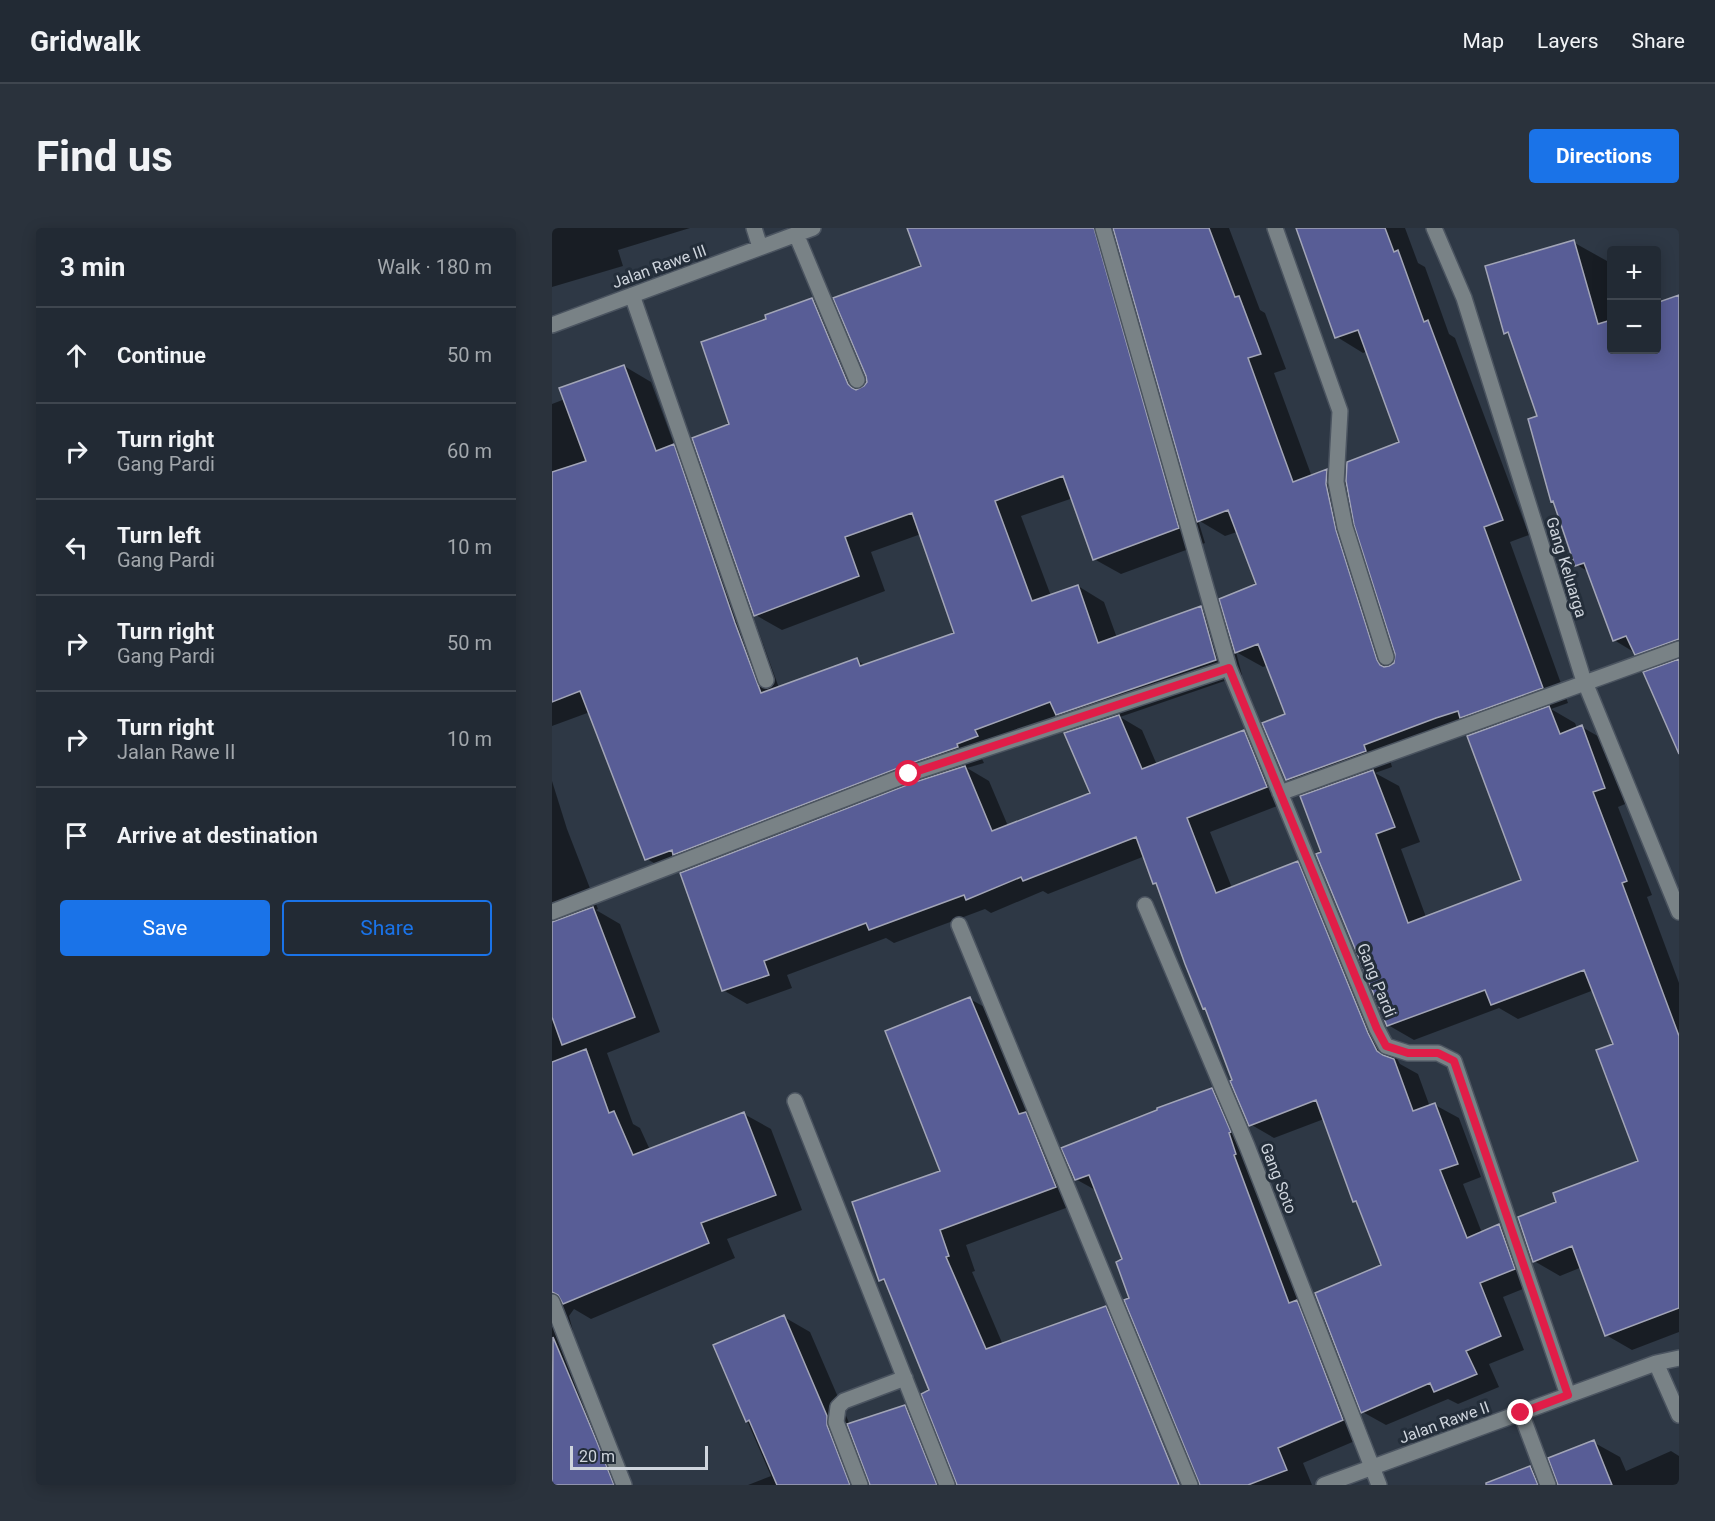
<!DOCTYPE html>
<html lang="en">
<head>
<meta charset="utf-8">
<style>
	body { margin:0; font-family:Roboto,sans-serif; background:#2a323c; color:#f1f3f6 }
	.controls { position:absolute; right:18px; top:18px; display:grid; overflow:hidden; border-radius:6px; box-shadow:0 3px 15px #0003 }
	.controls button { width:54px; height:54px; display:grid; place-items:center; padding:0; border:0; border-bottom:2px solid #3f464f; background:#222a34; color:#f1f3f6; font:30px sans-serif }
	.scale { position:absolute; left:18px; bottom:15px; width:138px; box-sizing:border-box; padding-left:6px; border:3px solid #cfd5dd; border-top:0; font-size:16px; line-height:21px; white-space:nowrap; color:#cfd5dd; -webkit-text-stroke:4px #242e3a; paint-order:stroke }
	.stop { position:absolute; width:18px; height:18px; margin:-14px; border:4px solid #e11d48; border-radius:50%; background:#fff }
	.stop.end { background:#e11d48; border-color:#fff; box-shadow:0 2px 6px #0008 }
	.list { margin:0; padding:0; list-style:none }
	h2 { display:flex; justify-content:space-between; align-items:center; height:78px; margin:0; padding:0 24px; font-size:26px }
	h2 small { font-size:20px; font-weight:400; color:#a2a7ac }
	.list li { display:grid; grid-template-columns:39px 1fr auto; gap:18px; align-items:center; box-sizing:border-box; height:96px; padding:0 24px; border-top:2px solid #3f464f }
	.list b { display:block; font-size:22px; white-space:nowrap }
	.list p { margin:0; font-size:20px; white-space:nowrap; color:#a2a7ac }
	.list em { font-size:20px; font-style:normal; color:#a2a7ac }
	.actions { display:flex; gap:12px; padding:18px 24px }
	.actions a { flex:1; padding:14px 0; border:2px solid #1a73e8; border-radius:6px; text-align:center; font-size:21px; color:#1a73e8 }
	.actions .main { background:#1a73e8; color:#fff }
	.icon { flex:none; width:33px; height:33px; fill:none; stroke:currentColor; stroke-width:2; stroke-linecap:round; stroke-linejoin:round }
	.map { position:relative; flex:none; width:1127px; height:1257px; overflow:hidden; border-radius:6px }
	header { display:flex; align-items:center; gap:36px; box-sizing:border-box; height:84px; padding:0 30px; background:#222a34; border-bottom:2px solid #3f464f }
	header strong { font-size:28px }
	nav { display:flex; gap:33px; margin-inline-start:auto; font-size:21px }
	.intro { display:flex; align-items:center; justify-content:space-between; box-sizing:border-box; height:144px; padding:0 36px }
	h1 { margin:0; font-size:42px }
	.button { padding:15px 27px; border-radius:6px; background:#1a73e8; color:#fff; font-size:21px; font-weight:700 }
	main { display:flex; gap:36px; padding:0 36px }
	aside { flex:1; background:#222a34; border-radius:6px; box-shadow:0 3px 15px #0003 }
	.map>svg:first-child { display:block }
	.shadow { fill:#0007; fill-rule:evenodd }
	.building { fill:#585d96; stroke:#a2a5b7; stroke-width:1.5 }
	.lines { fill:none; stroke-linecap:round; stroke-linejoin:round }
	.minor-casing { stroke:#4b5460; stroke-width:18 }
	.minor { stroke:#798286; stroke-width:15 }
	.route { stroke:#e11d48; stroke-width:8 }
	.labels { text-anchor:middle; stroke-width:6; stroke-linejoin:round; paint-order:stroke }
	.street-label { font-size:16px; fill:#cfd5dd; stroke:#242e3a }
</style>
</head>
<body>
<header>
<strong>Gridwalk</strong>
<nav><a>Map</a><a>Layers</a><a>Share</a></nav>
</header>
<div class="intro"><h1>Find us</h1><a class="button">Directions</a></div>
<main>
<aside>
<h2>3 min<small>Walk · 180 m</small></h2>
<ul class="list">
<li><svg class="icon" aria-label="ahead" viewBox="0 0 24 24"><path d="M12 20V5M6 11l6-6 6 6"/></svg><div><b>Continue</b></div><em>50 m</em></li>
<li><svg class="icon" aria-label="right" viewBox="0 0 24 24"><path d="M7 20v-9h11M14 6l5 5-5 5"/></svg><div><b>Turn right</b><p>Gang Pardi</p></div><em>60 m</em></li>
<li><svg class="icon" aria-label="left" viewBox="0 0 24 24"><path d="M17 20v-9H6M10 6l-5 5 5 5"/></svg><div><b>Turn left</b><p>Gang Pardi</p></div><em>10 m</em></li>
<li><svg class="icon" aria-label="right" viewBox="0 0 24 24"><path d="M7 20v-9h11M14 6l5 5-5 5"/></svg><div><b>Turn right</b><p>Gang Pardi</p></div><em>50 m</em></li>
<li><svg class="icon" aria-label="right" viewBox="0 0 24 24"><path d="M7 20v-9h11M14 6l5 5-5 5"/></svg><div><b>Turn right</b><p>Jalan Rawe II</p></div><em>10 m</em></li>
<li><svg class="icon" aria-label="arrive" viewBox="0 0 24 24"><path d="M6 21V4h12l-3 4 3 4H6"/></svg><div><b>Arrive at destination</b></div></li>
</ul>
<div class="actions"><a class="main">Save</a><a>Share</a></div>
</aside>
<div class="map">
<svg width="1127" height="1257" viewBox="0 0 1127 1257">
	<rect width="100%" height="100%" fill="#2e3845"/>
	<path class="shadow" d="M0 0H138L66 22 71 38 0 59Z
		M375 0H677L708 82 713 85 734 141 722 145 760 249 775 243 795 255 849 215 816 123 811 125 785 109 746 0H853L866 35 873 39 897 106 903 110 977 307 958 314 1016 475 999 481 1023 495 1025 500 1030 499 1056 514 1078 574 1066 579 1100 667 1095 669 1127 755V1104L1080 1122 1054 1107 1030 1039 1008 1048 982 1033 1006 975 1088 934 1063 817 1042 762 966 791 947 780 862 812 836 797 771 624 760 566 735 551 734 487 716 437 711 439 684 424 690 447 568 489 590 502 605 537 692 504 716 517 738 573 658 604 680 660 745 635 769 648 839 820 848 836 866 846 878 879 883 877 907 890 929 949 911 956 930 1005 947 998 971 1012 986 1055 951 1069 972 1122 937 1136 947 1159 906 1176 896 1171 834 1197 807 1182 817 1207 751 1235 760 1257H629L564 1099H561L626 1257H196L219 1248 168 1130 232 1089 258 1104 298 1197 353 1178 383 1196 379 1163 336 1056 328 1052 390 944 418 771 445 786 491 896 500 901 509 922 660 862 686 877 704 920H702L760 1082 774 1091 831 1037 807 976 802 973 772 891 722 910 698 896 655 782 652 780 607 658 602 655 593 628 496 666 491 663 439 685 433 681 342 715 334 710 235 747 240 760 195 776 171 762 129 643 121 646 95 631 38 484 0 498V176L13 171 72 138 99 154 123 219 150 235 179 196 216 92 260 71 287 87 315 155 316 148 371 39ZM781 258 798 268V272L780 261ZM521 270 542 331 569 346 653 315 646 292 673 308 685 304 706 357 676 395 649 380 565 410 552 374 526 358 499 368 469 288ZM369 306 404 405 314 438 305 432 227 460 200 385 230 402 333 363 319 324ZM516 492 530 500 540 565 456 598 437 553 415 540 432 535 430 531 451 523 449 517ZM928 499 934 503 971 653 874 689 849 621 868 614 847 558 823 545 840 539 838 532ZM520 949 545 963 572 1032 585 1098 554 1080 451 1117 420 1044 423 1043 414 1017 530 974Z
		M1021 14 1055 33 1060 49V122H1104L1127 69V502L1108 440 1062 412 1037 344 1025 337 1003 275 1000 273 987 188 959 108 953 105Z
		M0 553 15 601 46 681 44 682 68 696 108 804 55 825 81 896 88 900 98 922 192 886 219 901 250 982 175 1011 183 1030 39 1091 22 1081 17 1088 21 1103 18 1105 57 1196 81 1257H0Z
		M1041 1214 1068 1229 1074 1243 1119 1223 1127 1228V1257H932L978 1238 1006 1255Z"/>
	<path class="building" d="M355 0H542L627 300 541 332 511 248 443 273 480 373 526 357 546 415 649 378 664 432 504 487 498 474 423 502 426 508 405 516 406 519 354 537 121 627 120 622 93 632 28 463 0 474V244L34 233 7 160 72 137 104 223 122 216 183 395 209 465 305 430 308 438 402 405 360 285 293 309 307 348 202 388 140 210 177 196 149 114 214 91 213 87 260 70 296 156 300 160 304 162 312 158 315 154 314 148 281 70 369 38Z
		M561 0H657L683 69 687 68 709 126 696 130 741 254 775 241 774 256 784 302 825 432 828 437 832 439 837 438 842 435 843 426 802 297 794 253 795 234 847 214 806 102 783 110 744 0H833L842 24 846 22 872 94 876 92 951 292 932 299 991 460 908 490 906 483 884 490 812 517 814 523 734 552 710 495 733 486 706 416 683 425 667 371 704 356 676 282 645 294Z
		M1022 12 1046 96 1059 92V122H1104V75L1127 67V411L1083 427 1074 408 1061 413 1032 335 1023 338 1001 273 999 274 976 191 985 188 956 104 952 106 933 38Z
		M1127 431V526L1091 444Z
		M997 478 1008 506 1030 497 1053 560 1041 564 1075 653 1070 655 1127 808V1080L1053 1108 1020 1018 981 1034 966 989 1004 974 1001 965 1086 933 1044 822 1061 816 1032 742 939 777 933 762 835 798 764 626 769 624 748 568 821 542 843 599 824 606 856 695 969 652 915 508Z
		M567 487 590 541 692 502 715 559 635 590 664 665 746 633 816 805 825 823 831 827 842 831 861 883 883 875 906 936 888 942 915 1010 947 996 963 1041 928 1055 949 1108 914 1123 925 1146 882 1164 878 1155 809 1185 763 1065 829 1037 804 973 801 974 764 872 697 898 678 853 680 852 653 780 651 781 633 736 604 655 601 656 584 609 471 653 469 649 414 672 412 667 317 702 314 695 212 733 217 747 170 763 128 645 360 555 413 538 440 603 538 565 512 505Z
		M41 679 83 789 10 817 0 789V694Z
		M418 769 467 886 474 884 504 959 388 1002 397 1028 394 1029 434 1121 554 1078 627 1257H405L369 1166 377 1162 332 1051 327 1053 300 974 388 943 333 803Z
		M34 821 57 885 62 883 81 927 192 884 224 967 149 995 157 1015 11 1076 6 1067 0 1064V834Z
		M660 860 679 904 677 905 684 926 682 927 737 1075 745 1072 791 1192 726 1220 735 1242 696 1257H648L572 1072 577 1070 564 1034 570 1031 537 947 523 952 509 920 605 882V880Z
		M232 1087 275 1188V1197L298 1257H225L197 1192 194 1194 161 1117Z
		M1 1109 45 1214 62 1257H0Z
		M353 1177 385 1257H318L295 1196Z
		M1042 1212 1060 1257H1006L996 1230Z
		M978 1238 986 1257H934V1255Z"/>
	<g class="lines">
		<defs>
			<path id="minor" d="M202 0 208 19
				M551 0 677 440 825 801 834 818 856 825H886L902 833 1016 1167
				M723 0 788 183 784 254 793 299 834 429
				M882 0 912 70 1030 447 1127 684
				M244 6 305 152
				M80 67 214 452
				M0 97 261 0
				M728 565 1127 421
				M593 677 695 918 827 1257
				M0 684 357 546 677 440
				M407 697 638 1257
				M243 873 395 1257
				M0 1074 72 1257
				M1104 1135 1127 1187
				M969 1185 996 1257
				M308 1257 284 1194 286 1179 292 1173 353 1150
				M772 1257 1104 1135 1127 1130"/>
		</defs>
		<use href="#minor" class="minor-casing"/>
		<use href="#minor" class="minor"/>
	</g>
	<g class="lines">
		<path class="route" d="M357 546 677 440 825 801 834 818 856 825H886L902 833 1016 1167 969 1185"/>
	</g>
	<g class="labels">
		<g class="street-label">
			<text transform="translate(107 38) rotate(-20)" y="6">Jalan Rawe III</text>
			<text transform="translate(1015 339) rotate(73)" y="6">Gang Keluarga</text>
			<text transform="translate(825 752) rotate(68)" y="6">Gang Pardi</text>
			<text transform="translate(727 950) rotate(69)" y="6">Gang Soto</text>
			<text transform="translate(892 1194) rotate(-20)" y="6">Jalan Rawe II</text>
		</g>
	</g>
</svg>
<div class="controls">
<button>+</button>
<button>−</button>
</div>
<div class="scale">20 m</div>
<div class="stop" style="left:357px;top:546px"></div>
<div class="stop end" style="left:969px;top:1185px"></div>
</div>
</main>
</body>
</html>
